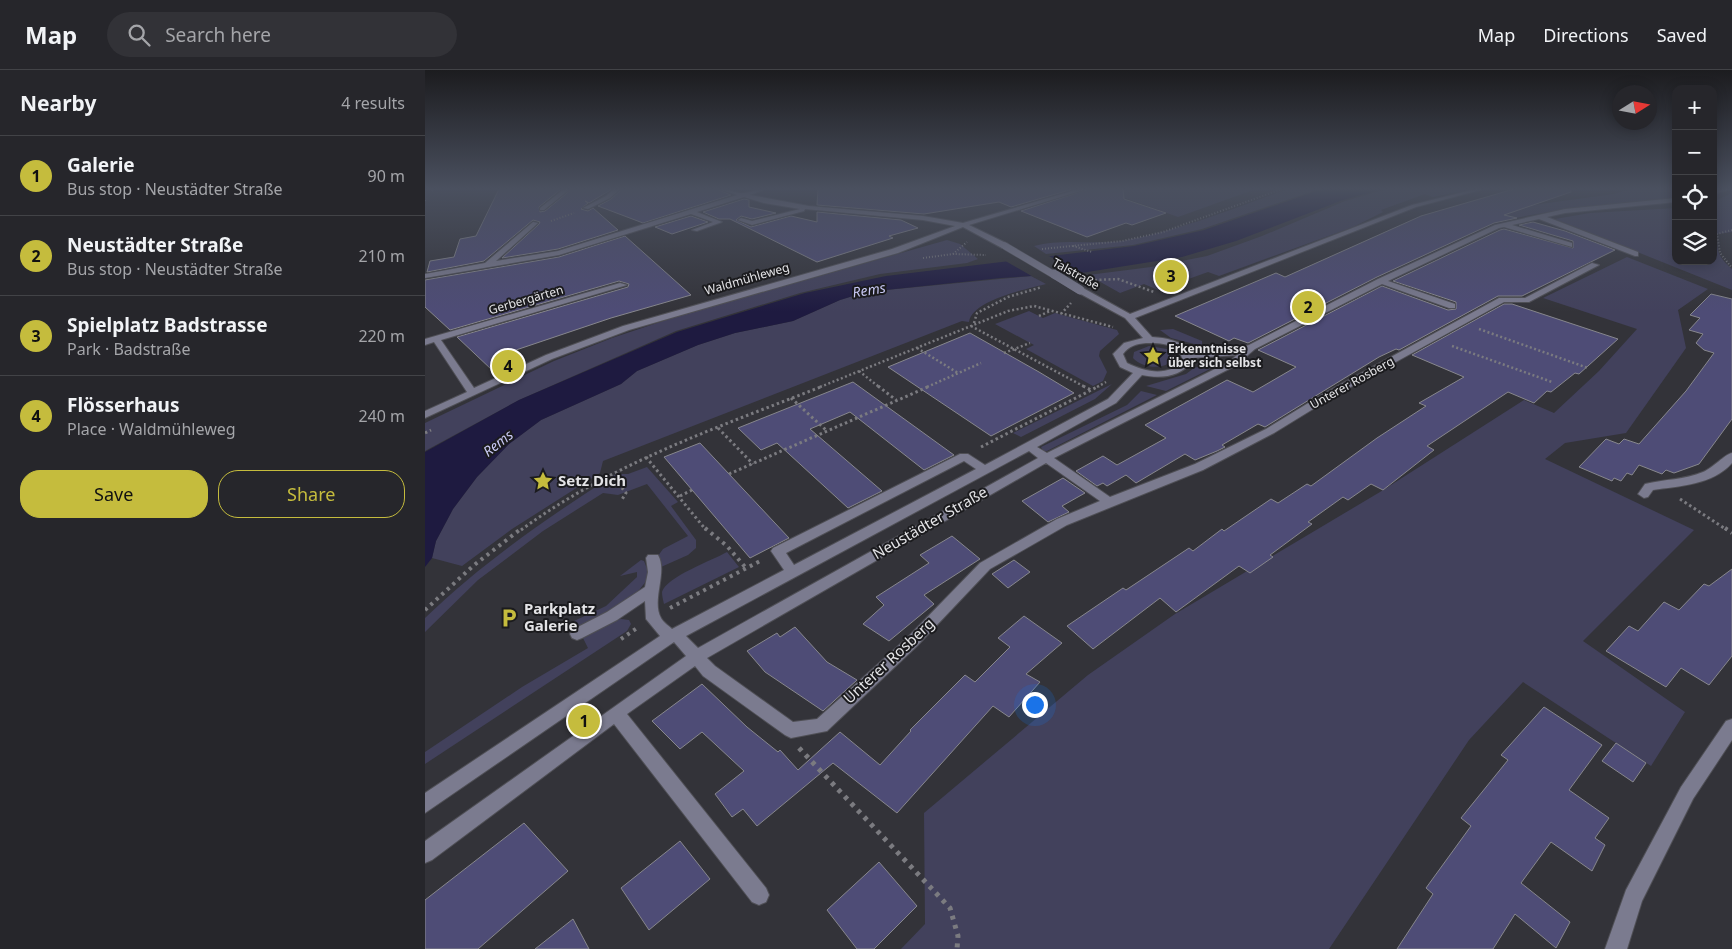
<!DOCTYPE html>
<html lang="en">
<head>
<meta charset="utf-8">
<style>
	body { margin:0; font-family:"Noto Sans",sans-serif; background:#323237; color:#f1f3f6 }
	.controls { position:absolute; right:15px; top:15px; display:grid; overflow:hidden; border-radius:10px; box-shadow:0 2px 12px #0003 }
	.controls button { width:45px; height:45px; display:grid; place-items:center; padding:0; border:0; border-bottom:1px solid #424347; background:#26262b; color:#f1f3f6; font:25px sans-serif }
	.compass { position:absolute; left:1187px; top:15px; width:45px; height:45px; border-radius:50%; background:#26262b; box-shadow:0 2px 12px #0003; rotate:79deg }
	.you { position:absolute; left:609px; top:634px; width:18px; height:18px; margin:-12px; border:4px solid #fff; border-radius:50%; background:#1a73e8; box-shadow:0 0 0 8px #1a73e833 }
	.badge { display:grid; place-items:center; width:32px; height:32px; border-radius:50%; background:#c5bc3d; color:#111; font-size:16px; font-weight:700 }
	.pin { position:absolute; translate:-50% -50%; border:2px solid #fff; box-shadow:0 1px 5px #0006 }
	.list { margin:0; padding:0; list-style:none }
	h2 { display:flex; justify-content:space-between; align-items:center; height:65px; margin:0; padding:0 20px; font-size:21px }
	h2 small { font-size:16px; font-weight:400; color:#a4a5a9 }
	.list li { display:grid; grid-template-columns:32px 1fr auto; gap:15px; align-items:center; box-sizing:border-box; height:80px; padding:0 20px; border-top:1px solid #424347 }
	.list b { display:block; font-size:19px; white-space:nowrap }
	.list p { margin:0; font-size:16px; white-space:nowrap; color:#a4a5a9 }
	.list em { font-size:16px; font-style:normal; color:#a4a5a9 }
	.actions { display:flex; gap:10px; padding:15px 20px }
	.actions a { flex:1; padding:11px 0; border:1px solid #c5bc3d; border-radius:20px; text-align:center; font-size:18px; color:#c5bc3d }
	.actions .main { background:#c5bc3d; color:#111 }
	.icon { flex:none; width:28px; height:28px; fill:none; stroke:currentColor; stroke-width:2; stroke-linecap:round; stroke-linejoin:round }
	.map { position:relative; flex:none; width:1307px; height:879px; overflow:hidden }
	header { display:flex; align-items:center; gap:30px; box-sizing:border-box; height:70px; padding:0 25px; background:#26262b; border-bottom:1px solid #424347 }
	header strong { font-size:24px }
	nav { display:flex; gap:28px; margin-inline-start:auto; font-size:18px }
	.search { width:350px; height:45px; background:#323237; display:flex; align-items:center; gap:12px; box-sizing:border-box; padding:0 18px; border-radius:28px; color:#a4a5a9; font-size:19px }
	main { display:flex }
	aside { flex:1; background:#26262b }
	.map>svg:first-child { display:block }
	.green { fill:#42415c }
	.water { fill:#1e1a40 }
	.pier { fill:#333339 }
	.building { fill:#4e4c76; stroke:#87878d }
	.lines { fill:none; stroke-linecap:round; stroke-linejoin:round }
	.minor-casing { stroke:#4f4f55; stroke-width:2 }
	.path-far4 { stroke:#7b7b80; stroke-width:2; stroke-dasharray:1 2; stroke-linecap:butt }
	.path-far3 { stroke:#7b7b80; stroke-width:2.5; stroke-dasharray:2 2.5; stroke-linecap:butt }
	.path-far2 { stroke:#7b7b80; stroke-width:3; stroke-dasharray:2.5 3; stroke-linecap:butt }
	.path-far1 { stroke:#7b7b80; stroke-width:4; stroke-dasharray:3 4.5; stroke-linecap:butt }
	.path { stroke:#7b7b80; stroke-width:5; stroke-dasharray:4 5.5; stroke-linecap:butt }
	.minor { fill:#7b7b8f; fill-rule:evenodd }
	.minor-bridge-far1-casing { stroke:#4f4f55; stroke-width:8; stroke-linecap:butt }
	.minor-bridge-casing { stroke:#4f4f55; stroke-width:9; stroke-linecap:butt }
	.minor-bridge-far1 { stroke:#7b7b8f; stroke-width:7 }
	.minor-bridge { stroke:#7b7b8f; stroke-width:9 }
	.labels { text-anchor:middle; stroke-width:4; stroke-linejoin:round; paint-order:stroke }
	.far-street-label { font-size:12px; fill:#e4e4e7; stroke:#1b1b1e }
	.far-poi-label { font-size:12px; font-weight:bold; fill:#e4e4e7; stroke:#1b1b1e; text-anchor:start }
	.far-water-label { font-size:14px; font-style:italic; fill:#c9c9f4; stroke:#1b1b1e }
	.poi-label { font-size:15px; font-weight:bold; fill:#e4e4e7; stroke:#1b1b1e; text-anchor:start }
	.street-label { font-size:15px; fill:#e4e4e7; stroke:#1b1b1e }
</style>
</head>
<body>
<header>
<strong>Map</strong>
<div class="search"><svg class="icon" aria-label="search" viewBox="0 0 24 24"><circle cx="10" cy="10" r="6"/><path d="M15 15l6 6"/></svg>Search here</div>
<nav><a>Map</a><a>Directions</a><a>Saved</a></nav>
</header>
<main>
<aside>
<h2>Nearby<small>4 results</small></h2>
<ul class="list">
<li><span class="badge">1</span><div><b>Galerie</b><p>Bus stop · Neustädter Straße</p></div><em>90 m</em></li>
<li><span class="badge">2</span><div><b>Neustädter Straße</b><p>Bus stop · Neustädter Straße</p></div><em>210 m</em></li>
<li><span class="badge">3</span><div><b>Spielplatz Badstrasse</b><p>Park · Badstraße</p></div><em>220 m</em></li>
<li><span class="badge">4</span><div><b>Flösserhaus</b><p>Place · Waldmühleweg</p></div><em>240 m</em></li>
</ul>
<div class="actions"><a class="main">Save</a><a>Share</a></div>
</aside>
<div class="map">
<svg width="1307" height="879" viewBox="0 0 1307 879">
	<rect width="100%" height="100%" fill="#333339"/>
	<path class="green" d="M699 119H831L753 147 686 123Z
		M863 119H894L777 159 708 175 621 184 609 176C637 168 668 175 697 171 754 161 809 138 863 119Z
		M962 119H1048L1008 127 1000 124 956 140 958 142 928 157 794 206 783 202 733 220 719 214 695 223 663 205 726 197 782 186 837 166 920 131Z
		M1206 119H1251V128C1185 134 1121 139 1056 156L1079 139 1189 124Z
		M1307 123V162L1292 164C1291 181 1294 188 1307 199V220L1130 149 1165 143 1251 138V191H1288V132Z
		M522 170 535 174 553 189 542 193 455 204 375 223 251 261 94 330 0 381V353L129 291 187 268 253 246Z
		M1202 187 1283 219 1253 240 1261 278 1201 363 1140 373 1120 389 1269 460 1158 571 1260 642 1226 696 1098 612 1044 670 904 879H476L500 854 499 743 663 605 750 544 955 422 1099 330 1129 343 1174 301 1212 259 1118 228Z
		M606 206 621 214C602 219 547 230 544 252L537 251 178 391 175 403 87 459 37 496 7 488 11 471 28 439 52 407 84 374 116 350 196 314 212 301 273 275 310 263 368 251 415 230 441 222Z
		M604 241 618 248 630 243 692 260 694 264 675 281 674 286 682 302 678 311 668 316 601 279 609 275 570 254Z
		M748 259 777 271V276L746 268 735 260Z
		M724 276 742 279 749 286 748 289C740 301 717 298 708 288L709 282Z
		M785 293 787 298 741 321 721 316 761 304 769 298Z
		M687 314 670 329 596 367 588 363Z
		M716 321 732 325 622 381H618L616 377 702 335Z
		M222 397 253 432 246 436 271 470V478L263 485 236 497 233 486 238 479 263 466 222 414 193 425 178 423 118 461 53 510 0 562V548C58 492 123 447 191 404H203Z
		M302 482 314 497 239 534C238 530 237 526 237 522 241 507 288 490 302 482Z
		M216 490 219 491 225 506 208 528 154 558H148L146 555 149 551 181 536 212 507V502L195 506Z
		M196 549 204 550 206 554 202 561 0 694V682L97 617 163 578 158 568 189 550Z"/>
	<path class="water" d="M898 119H957L918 130 811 171 757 187 656 203 576 208 441 222 415 230 368 251 310 263 273 275 212 301 196 314 116 350 84 374 52 407 28 439 11 471 7 488 0 497V382L94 330 252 262 380 223 461 206 709 176 779 160Z"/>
	<path class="pier" d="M620 184 660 205 610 208 577 189Z"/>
	<path class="building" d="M74 119H136L114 137 115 142 120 141 147 119H187L164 133 160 131 163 133 156 139 163 141 168 138 193 160 133 179 77 188 114 154 115 152 108 150 59 191 2 202 5 191 29 187 35 169 51 166Z
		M197 119H292L306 125 218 153 173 136 186 129Z
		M393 119H648L586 137 574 132 499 144 392 135Z
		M664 119H698L699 129 741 143 707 155 701 153 662 167 596 141Z
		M1089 119H1145L1146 122 1079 145 1092 148 1069 153 952 207 823 273 809 268 804 271 750 246 851 203 860 207 996 146Z
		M319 129 324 130V137L351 143 327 149 316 146 311 150 326 157 366 146 392 152V142L476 150 493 158 464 166 468 168 392 192 305 149H294L278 142Z
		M266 146 283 152 247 164 230 157Z
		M1108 152 1140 161 1190 180 1097 226H1073L974 280 971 279 954 287 840 357 833 354 797 375 800 377 792 381 770 390 760 384 711 413 701 405 682 416 678 413 672 416 651 401 678 386 692 395 741 368 720 355 802 310 828 322 871 297 833 280 957 216 1023 240 1031 239V232L968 211 1075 160 1079 159 1148 178V171L1094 155Z
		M200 166 266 225 186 248 82 283 99 292 74 303 67 300 32 267 203 217 204 214 194 211 25 260 0 237V210L134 187Z
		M1286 224 1307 229V349L1274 394 1249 403 1241 400 1237 404 1214 395 1207 405 1202 403 1196 411 1189 408 1187 411 1154 397 1181 369 1194 374 1199 369 1214 374 1261 321 1289 283 1279 280 1271 273 1278 264 1264 260 1275 248 1265 245Z
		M1079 234H1087L1193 269 1154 304 1150 303 1126 322 1122 321 1109 333 1083 322 1002 376 1009 380 958 420 946 414 923 430 918 427 883 452 887 454 845 485 848 487 825 503 814 496 751 542 735 528 668 579 642 556 698 518 701 520 764 478 768 481 797 459 799 461 846 429 853 433 882 414 886 416 952 368 1001 336 994 333 1039 307 987 285Z
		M545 263 614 302 649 323 566 366 463 297Z
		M428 312 529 385 499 400 425 342 385 359 457 421 423 438 352 373 336 380 313 358Z
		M275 373 304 404 364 468 325 488 239 387Z
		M638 408 660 423 637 436 644 442 623 452 597 431Z
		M527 466 555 489 499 525 509 534 464 571 438 554 459 535 451 527 504 493 495 485Z
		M589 490 605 502 583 518 567 504Z
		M1307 499V586L1284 615 1256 598 1241 617 1181 581 1204 556 1213 561 1239 532 1254 540 1279 514 1284 516Z
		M599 546 637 573 601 604 615 612 584 647 568 636 472 743 408 693 332 756 318 739 307 747 290 724 319 701 277 662 255 679 227 651 277 614 322 657 353 682 355 680 373 700 415 662 455 695 486 661 485 660 540 605 550 612 585 577 573 568Z
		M370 557 402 592 432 610 398 641 340 602 322 581 352 563 355 567Z
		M1119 637 1177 675 1144 720 1184 748 1170 768 1180 775 1167 801 1126 772 1096 813 1145 852 1131 878 1090 844 1068 879H972L1008 824 1001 818 1046 756 1036 748 1083 690 1076 685Z
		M1191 673 1221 693 1208 712 1177 691Z
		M99 753 143 801 53 879H0V830Z
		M255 771 285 809 224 860 196 818Z
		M454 792 492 836 449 879H432L402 840Z
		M148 849 164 879H110Z"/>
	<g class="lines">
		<defs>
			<path id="minor" d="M139 119H145L119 140H115V138Z
				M189 119H195L185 128 163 139 158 138 181 126Z
				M294 119C303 118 311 124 319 123 327 122 333 119 341 119L325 125 384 136 498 146 538 153 654 119H662L544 155 583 174V178H577L538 157 473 183 204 260 127 289 0 348V341L42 322 9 272 0 275V269L195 213 202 215 16 270 49 318 121 285 198 256 467 179 530 156 498 150 380 139 379 141 327 155 313 150 316 148 327 151 375 139 339 133 319 127 272 142 297 152 272 161 267 160 288 152 266 144 134 185 0 208V204L60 193 108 152 113 153 71 191 133 181 312 125Z
				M1050 119H1059L991 137 710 248 727 267C741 268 756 270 765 282L807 280 824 275 953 209 1070 155 1140 139 1251 128V132L1140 143 1122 147 1213 182V186H1210L1114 149 1087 155 1147 173V177L1079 157 1074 158 963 211 1030 234V238H1024L957 214 830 279 810 296 629 388 685 427 770 394 841 359 898 324 1074 228H1100L1167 193 1174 195 1104 232H1079L906 328 849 363 778 400 642 455 565 499 492 576 402 661 366 668 360 665 278 606 270 596 202 644 341 818 344 825 341 832 334 835 327 832 189 654 7 790 0 793V771L261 586 249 572 0 743V723L235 566 221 549 220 531 192 550 157 568 152 570 147 568 145 564 147 560 182 542 220 517 223 502 221 488 223 485H233C243 502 226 530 236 548 238 552 244 556 247 559L359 500 346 481 348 478 535 384H543L560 395 683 329 708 303 695 297 688 284 699 273 718 268 700 248 652 222V218H658L705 244 987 135ZM721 273C736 273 754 273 758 291 743 307 720 302 702 293L698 284C704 276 711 274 721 273ZM812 285 804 292 622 383 612 377 691 333 717 305C736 309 755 307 768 291L767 288ZM604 381 613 388 273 578 261 566ZM539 391 551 399 369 495 361 483ZM621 393 675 431 632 449 555 493 482 568 392 649 368 652 290 596 282 588Z
				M1296 119H1306L1288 124V120Z
				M1307 383V393C1288 415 1254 416 1228 420L1223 427 1219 428 1213 424 1220 414C1239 409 1260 410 1278 402 1288 398 1300 384 1307 383Z
				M1307 649V670L1268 729 1217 831 1202 879H1180L1201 820 1256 717 1301 651Z"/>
		</defs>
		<use href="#minor" class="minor-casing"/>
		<path class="path-far4" d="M7 121 9 119
			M0 131 1 128
			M126 151 149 143
			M1307 160 1292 164 1295 183 1307 198
			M648 176 667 182
			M617 179 697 171 738 162 857 119
			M528 184 542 172
			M498 188 528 184 561 185"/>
		<path class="path-far3" d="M670 210 693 209 729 222
			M636 244 646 233
			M614 246 625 241
			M549 253 552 243 583 227 617 217
			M546 256 660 317
			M1054 259 1163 298
			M1027 276 1127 312
			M492 278 533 303
			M579 283 605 273
			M434 301 454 317
			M395 317 583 241 609 236 688 257
			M502 317 556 293
			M672 317 681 312"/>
		<path class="path-far2" d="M453 316 471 330
			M658 316 666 320
			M366 328 402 361
			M293 358 328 394
			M0 363 6 360
			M556 377 674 316
			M221 387 281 460
			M304 404 505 316
			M177 408 197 418 201 423 196 431
			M255 426 267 420
			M1255 429 1302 460
			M96 460C187 393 294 357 398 316"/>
		<path class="path-far1" d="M280 458 302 476 321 498
			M1300 458 1307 463
			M245 538 337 490
			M0 540 48 496 97 458
			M196 569 212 558"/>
		<path class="path" d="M374 678 525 838 533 866 532 879"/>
		<use href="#minor" class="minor"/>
		<defs>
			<path id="minor-bridge-far1" d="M580 176 631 206"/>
			<path id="minor-bridge" d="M629 204 655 220"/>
		</defs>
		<use href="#minor-bridge-far1" class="minor-bridge-far1-casing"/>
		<use href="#minor-bridge" class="minor-bridge-casing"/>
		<use href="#minor-bridge-far1" class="minor-bridge-far1"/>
		<use href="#minor-bridge" class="minor-bridge"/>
	</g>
	<linearGradient id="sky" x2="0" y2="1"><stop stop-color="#1c1c1f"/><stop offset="0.49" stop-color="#4a505f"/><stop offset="1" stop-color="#4a505f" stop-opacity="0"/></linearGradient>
	<rect width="1307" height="242" fill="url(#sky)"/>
	<defs>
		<symbol id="sight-bare" viewBox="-9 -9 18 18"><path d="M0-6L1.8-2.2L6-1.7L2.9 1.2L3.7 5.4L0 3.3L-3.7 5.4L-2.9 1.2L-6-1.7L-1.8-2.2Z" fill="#c5bc3d" stroke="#1b1b1e" stroke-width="2.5" paint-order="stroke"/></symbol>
		<symbol id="parking-bare" viewBox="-9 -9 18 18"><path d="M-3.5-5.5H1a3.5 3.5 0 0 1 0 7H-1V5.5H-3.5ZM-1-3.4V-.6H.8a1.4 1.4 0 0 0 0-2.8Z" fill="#c5bc3d" stroke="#1b1b1e" stroke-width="2.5" paint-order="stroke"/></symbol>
	</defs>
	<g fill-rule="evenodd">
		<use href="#sight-bare" x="714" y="272" width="28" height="28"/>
		<use href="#sight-bare" x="104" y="397" width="28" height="28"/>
		<use href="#parking-bare" x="70" y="534" width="28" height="28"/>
	</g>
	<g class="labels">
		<g class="far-street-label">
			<text transform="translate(651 204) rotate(29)" y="4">Talstraße</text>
			<text transform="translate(322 209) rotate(-16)" y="4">Waldmühleweg</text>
			<text transform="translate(101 230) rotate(-16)" y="4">Gerbergärten</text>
			<text transform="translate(927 313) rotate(-29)" y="4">Unterer Rosberg</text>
		</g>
		<g class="far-poi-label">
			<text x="743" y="283">Erkenntnisse<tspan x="743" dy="14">über sich selbst</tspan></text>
		</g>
		<g class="far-water-label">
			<text transform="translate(444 220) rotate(-9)" y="5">Rems</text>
			<text transform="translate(73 373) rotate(-38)" y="5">Rems</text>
		</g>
		<g class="poi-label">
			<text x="133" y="416">Setz Dich</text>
			<text x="99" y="544">Parkplatz<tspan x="99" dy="17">Galerie</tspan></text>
		</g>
		<g class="street-label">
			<text transform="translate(505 453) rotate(-30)" y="5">Neustädter Straße</text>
			<text transform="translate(464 591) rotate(-43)" y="5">Unterer Rosberg</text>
		</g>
	</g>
</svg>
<div class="controls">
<button>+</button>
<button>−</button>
<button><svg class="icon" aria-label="locate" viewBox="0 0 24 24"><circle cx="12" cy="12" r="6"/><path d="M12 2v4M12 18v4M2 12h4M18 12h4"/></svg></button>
<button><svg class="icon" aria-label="layers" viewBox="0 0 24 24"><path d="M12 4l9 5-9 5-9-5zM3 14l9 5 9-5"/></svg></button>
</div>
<svg class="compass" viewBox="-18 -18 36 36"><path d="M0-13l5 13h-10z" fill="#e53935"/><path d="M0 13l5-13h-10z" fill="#a4a5a9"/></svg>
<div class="you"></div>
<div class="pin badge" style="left:159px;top:651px">1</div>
<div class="pin badge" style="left:883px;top:237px">2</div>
<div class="pin badge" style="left:746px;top:206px">3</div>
<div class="pin badge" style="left:83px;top:296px">4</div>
</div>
</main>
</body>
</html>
